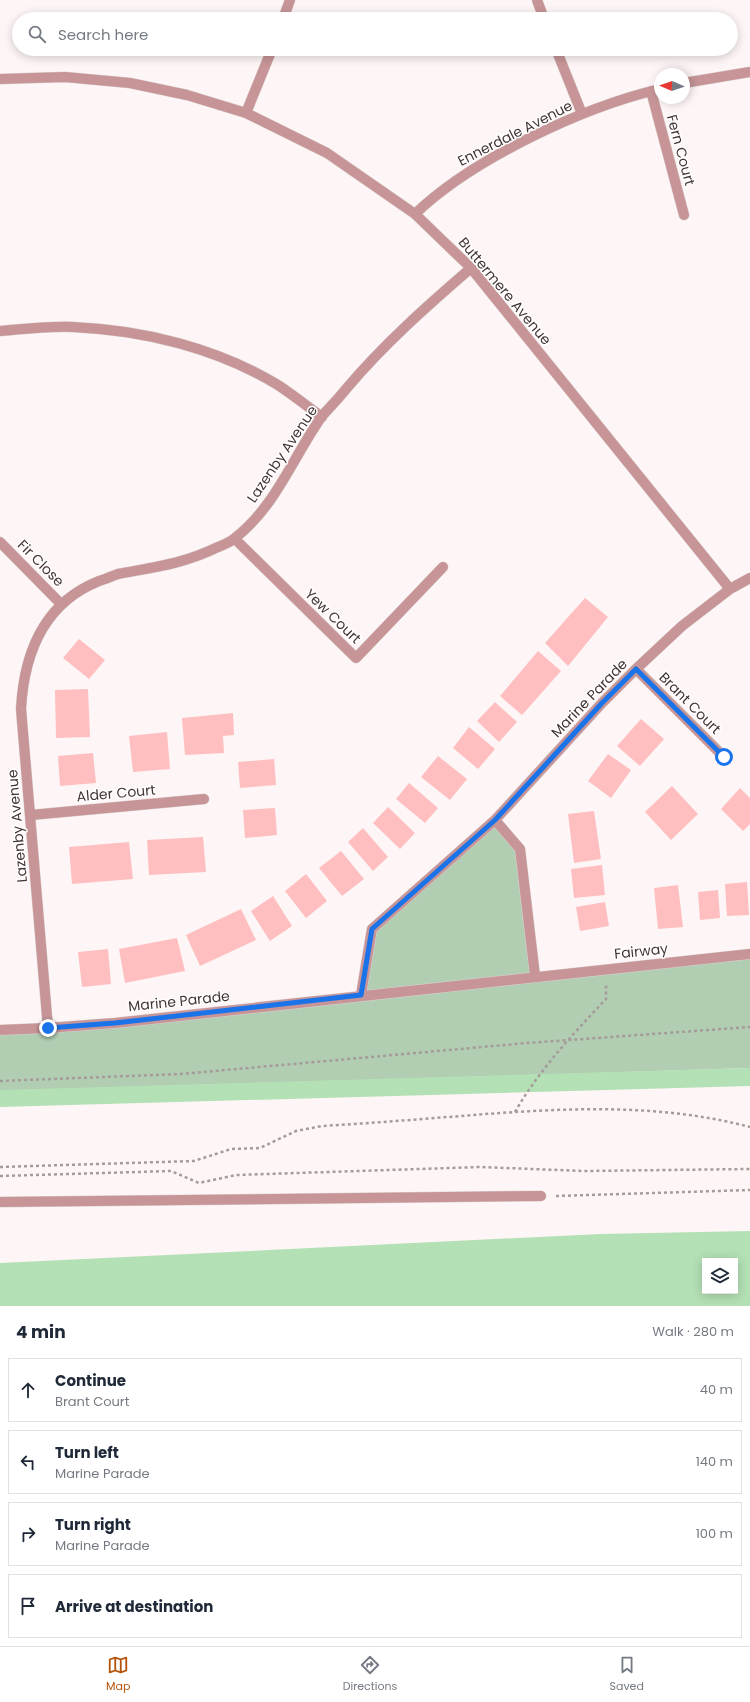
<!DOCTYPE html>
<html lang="en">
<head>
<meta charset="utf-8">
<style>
	body { margin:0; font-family:Poppins,sans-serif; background:#f2f2f3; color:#1f2937 }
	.controls { position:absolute; right:12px; bottom:12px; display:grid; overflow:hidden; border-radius:0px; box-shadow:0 2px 10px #0003 }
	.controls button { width:36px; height:36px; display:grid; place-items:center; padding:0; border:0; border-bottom:1px solid #e0e1e3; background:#fff; color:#1f2937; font:20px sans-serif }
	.compass { position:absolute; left:654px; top:68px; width:36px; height:36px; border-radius:50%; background:#fff; box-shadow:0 2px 10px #0003; rotate:272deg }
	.stop { position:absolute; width:12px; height:12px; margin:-9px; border:3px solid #1a73e8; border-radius:50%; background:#fff }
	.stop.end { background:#1a73e8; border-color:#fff; box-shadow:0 1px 4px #0008 }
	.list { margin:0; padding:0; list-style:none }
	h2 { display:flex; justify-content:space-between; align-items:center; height:52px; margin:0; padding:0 16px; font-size:17px }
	h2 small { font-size:13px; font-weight:400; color:#747a83 }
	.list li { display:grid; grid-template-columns:26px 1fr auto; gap:12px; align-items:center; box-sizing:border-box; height:64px; margin:0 8px 8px; padding:0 8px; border:1px solid #e0e1e3; border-radius:0px }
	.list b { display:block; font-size:15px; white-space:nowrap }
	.list p { margin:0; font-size:13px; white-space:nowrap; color:#747a83 }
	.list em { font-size:13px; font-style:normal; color:#747a83 }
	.icon { flex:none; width:22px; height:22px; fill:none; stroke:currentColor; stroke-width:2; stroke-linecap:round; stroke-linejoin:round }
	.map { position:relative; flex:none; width:750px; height:1306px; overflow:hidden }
	.search { position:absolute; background:#fff; box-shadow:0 2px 10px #0003; left:12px; right:12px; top:12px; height:44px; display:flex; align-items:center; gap:10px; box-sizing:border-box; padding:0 14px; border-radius:22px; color:#747a83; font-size:15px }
	.sheet { height:340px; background:#fff }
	nav { display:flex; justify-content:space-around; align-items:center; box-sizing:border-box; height:56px; border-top:1px solid #e0e1e3; background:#fff; font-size:11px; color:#747a83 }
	nav a { display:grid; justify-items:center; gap:2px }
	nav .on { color:#b45309 }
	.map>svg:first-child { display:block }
	.green { fill:#b1cdb2 }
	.water { fill:#b4e0b5; fill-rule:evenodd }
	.building { fill:#ffbfc1 }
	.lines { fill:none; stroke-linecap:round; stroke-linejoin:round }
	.service-casing { stroke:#ddd3d3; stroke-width:11 }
	.minor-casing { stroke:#ddd3d3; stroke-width:11 }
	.tertiary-casing { stroke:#ddd3d3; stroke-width:11 }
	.path { stroke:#a69b9b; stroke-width:2.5; stroke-dasharray:3 3; stroke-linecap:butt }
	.service { stroke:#c79597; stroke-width:10 }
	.minor { stroke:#c79597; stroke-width:10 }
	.tertiary { stroke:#c79597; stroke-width:10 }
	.route { stroke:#1a73e8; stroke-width:5 }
	.labels { text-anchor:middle; stroke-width:3; stroke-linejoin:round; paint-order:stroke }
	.street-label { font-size:14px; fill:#443535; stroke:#fff }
</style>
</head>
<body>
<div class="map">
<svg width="750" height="1306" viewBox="0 0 750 1306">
	<rect width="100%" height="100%" fill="#fef6f6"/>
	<path class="green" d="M495 820 520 849 535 975 750 954V1068L0 1092V1030L361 995 372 929Z"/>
	<path class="water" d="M750 1068V1086L0 1107V1090Z
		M750 1231V1306H0V1263L600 1234ZM705 1261H735V1291H705Z"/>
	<path class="building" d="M585 598 608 617 568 666 545 643Z
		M79 639 105 660 89 679 63 658Z
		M538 651 561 671 522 715 500 696Z
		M88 689 90 737 56 738 55 690Z
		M495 702 517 722 499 742 477 721Z
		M233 713 234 735 223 736 224 753 185 755 182 718Z
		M641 719 664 739 640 766 617 746Z
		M469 727 495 749 478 769 453 748Z
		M167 732 170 769 133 772 129 736Z
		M93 753 96 783 60 786 58 756Z
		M608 754 631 770 611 798 588 781Z
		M438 756 467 779 450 800 421 777Z
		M274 759 276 785 240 788 238 762Z
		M409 783 438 808 425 823 396 799Z
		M672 786 698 814 671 840 645 812Z
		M740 788 750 798V824L743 831 721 809Z
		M388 807 415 833 400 849 373 823Z
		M275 808 277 835 245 838 243 810Z
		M594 811 601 859 574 863 568 814Z
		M363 828 388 857 373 871 348 842Z
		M203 837 206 872 149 875 147 840Z
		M129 842 133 879 72 884 69 847Z
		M341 851 364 879 342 896 319 868Z
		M602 865 605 895 574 898 571 869Z
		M306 874 327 901 306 918 285 891Z
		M747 882 749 915 727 916 725 884Z
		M678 885 683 927 658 929 654 888Z
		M718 890 720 918 700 920 698 892Z
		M273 896 292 926 270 941 251 911Z
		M605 902 609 926 580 931 576 907Z
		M241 909 256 940 200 966 186 935Z
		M177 938 185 971 125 983 119 949Z
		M108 949 111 984 82 987 78 952Z"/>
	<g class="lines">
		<defs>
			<path id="service" d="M0 1202 541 1196"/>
			<path id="minor" d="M537 0 544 19
				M283 19 290 0
				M556 49 582 114
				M0 79 65 77 130 83 187 95 246 113 327 153 415 214 471 268 730 589
				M684 83 750 72
				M651 91 684 215
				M246 113 272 49
				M415 214C472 159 583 107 660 89
				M0 331C24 329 49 326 73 327 143 330 217 348 278 385 293 395 307 406 322 417
				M235 539 356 658 443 567
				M0 542 61 604
				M636 669 724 757
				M31 815 204 799
				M495 820 520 849 535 976
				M361 995 372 929 495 820 602 703 636 669 682 626 730 589 750 578
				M48 1028 21 709C24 653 44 603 99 581 106 579 112 576 118 574 155 567 183 564 218 547 223 545 231 542 235 538 276 506 293 457 322 416 330 407 339 398 346 389 384 344 427 306 471 268"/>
			<path id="tertiary" d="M0 1030 48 1028 115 1023 750 954"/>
		</defs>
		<use href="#service" class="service-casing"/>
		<use href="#minor" class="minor-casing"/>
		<use href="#tertiary" class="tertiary-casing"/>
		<path class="path" d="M0 1081 181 1074 527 1043 750 1027
			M515 1112C539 1070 573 1034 606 999V985
			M0 1167 194 1161 231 1149 260 1148 296 1131 322 1126C373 1123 423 1119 473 1115 565 1108 660 1103 750 1127
			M0 1176 171 1171 199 1183 236 1175 480 1167 584 1171 750 1169
			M556 1196 750 1190"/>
		<use href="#service" class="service"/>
		<use href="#minor" class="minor"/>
		<use href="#tertiary" class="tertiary"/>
	</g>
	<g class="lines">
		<path class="route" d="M48 1028 115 1023 361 995 372 929 495 820 602 703 636 669 724 757"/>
	</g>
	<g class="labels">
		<g class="street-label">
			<text transform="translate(515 133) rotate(-27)" y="5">Ennerdale Avenue</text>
			<text transform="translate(681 150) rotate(75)" y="5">Fern Court</text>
			<text transform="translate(505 291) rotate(50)" y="5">Buttermere Avenue</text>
			<text transform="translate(282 454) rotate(-56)" y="5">Lazenby Avenue</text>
			<text transform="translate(41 563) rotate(45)" y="5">Fir Close</text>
			<text transform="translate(333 616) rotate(44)" y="5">Yew Court</text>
			<text transform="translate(589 698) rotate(-46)" y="5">Marine Parade</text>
			<text transform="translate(690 703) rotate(45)" y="5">Brant Court</text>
			<text transform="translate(116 793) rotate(-5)" y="5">Alder Court</text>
			<text transform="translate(17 826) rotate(-95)" y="5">Lazenby Avenue</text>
			<text transform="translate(641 951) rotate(-6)" y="5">Fairway</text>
			<text transform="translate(179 1001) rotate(-6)" y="5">Marine Parade</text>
		</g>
	</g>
</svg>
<div class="controls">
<button><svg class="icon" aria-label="layers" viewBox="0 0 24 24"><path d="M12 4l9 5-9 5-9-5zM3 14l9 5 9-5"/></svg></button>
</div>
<svg class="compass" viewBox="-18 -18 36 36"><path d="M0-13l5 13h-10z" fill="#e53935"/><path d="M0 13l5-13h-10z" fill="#747a83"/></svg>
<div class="stop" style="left:724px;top:757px"></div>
<div class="stop end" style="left:48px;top:1028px"></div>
<div class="search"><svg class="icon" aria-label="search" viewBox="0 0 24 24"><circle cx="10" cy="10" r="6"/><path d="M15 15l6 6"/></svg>Search here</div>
</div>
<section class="sheet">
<h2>4 min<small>Walk · 280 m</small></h2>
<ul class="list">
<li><svg class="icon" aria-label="ahead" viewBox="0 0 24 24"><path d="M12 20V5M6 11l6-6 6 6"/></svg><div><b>Continue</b><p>Brant Court</p></div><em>40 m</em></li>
<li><svg class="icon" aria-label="left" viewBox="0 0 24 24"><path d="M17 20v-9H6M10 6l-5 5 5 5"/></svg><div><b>Turn left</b><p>Marine Parade</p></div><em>140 m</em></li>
<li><svg class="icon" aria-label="right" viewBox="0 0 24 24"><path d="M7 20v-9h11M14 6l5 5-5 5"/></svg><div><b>Turn right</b><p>Marine Parade</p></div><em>100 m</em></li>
<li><svg class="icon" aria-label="arrive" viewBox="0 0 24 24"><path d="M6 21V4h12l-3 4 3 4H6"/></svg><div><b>Arrive at destination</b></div></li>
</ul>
</section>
<nav>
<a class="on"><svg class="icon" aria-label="map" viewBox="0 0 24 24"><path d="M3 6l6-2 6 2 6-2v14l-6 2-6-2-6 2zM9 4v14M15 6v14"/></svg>Map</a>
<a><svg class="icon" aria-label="directions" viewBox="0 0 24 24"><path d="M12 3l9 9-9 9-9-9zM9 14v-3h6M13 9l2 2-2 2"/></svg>Directions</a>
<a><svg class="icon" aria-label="saved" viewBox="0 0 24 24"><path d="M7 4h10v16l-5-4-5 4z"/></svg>Saved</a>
</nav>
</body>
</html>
